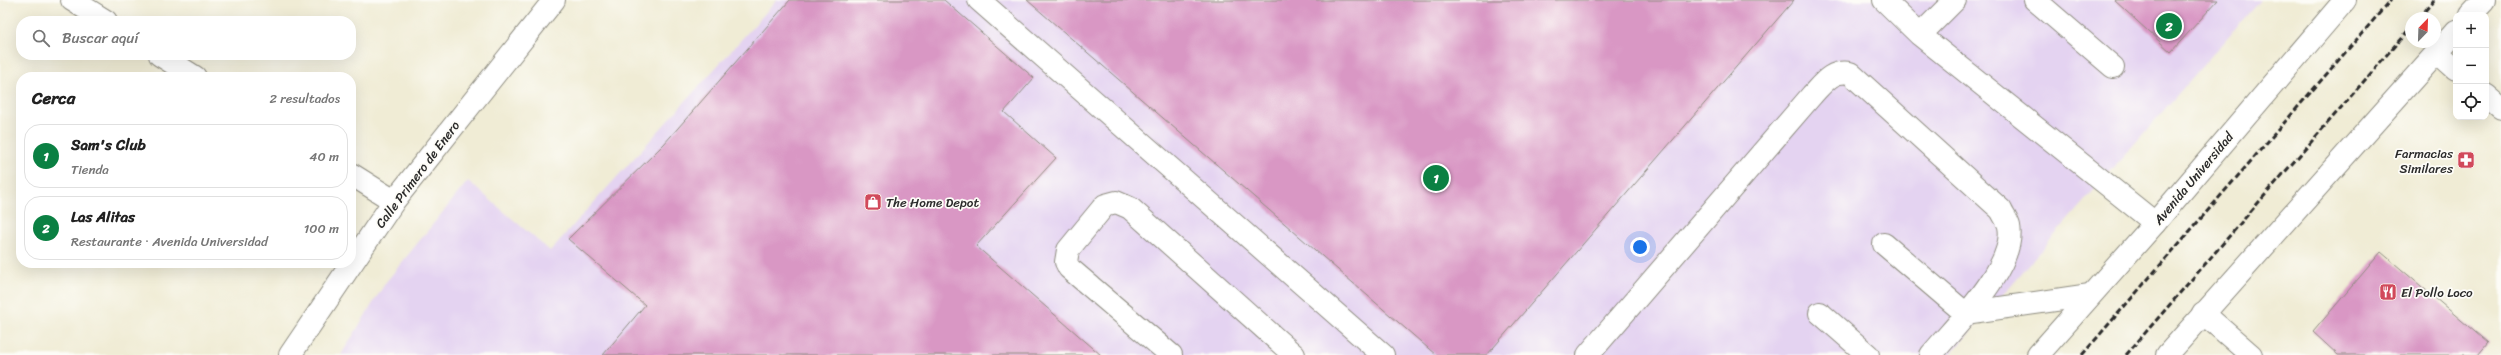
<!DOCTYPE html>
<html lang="es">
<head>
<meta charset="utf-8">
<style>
	body { margin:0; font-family:Sriracha,sans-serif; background:#f6f6f6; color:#222 }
	.controls { position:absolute; right:12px; top:12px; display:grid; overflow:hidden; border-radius:8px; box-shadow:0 4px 16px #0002 }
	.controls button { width:36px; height:36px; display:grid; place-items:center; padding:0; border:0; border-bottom:1px solid #e0e0e0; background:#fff; color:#222; font:20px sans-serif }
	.compass { position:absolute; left:2405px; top:12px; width:36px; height:36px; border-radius:50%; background:#fff; box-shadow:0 4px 16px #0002; rotate:23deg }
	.you { position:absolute; left:1640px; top:247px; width:14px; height:14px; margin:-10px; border:3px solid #fff; border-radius:50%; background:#1a73e8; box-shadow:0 0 0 6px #1a73e833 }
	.badge { display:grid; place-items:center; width:26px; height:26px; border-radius:50%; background:#0b8043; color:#fff; font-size:13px; font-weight:700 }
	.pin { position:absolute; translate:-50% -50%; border:2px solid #fff; box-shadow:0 1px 4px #0006 }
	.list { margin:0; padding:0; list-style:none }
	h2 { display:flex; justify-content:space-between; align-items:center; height:52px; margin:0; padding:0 16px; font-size:17px }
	h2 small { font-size:13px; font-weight:400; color:#767676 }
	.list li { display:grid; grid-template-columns:26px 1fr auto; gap:12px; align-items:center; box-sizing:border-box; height:64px; margin:0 8px 8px; padding:0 8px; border:1px solid #e0e0e0; border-radius:16px }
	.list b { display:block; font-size:15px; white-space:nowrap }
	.list p { margin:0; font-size:13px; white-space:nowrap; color:#767676 }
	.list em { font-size:13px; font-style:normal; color:#767676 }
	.icon { flex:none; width:22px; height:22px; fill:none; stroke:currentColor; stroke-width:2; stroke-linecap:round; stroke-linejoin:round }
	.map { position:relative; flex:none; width:2501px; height:355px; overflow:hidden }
	.search { position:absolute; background:#fff; box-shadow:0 4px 16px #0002; left:16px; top:16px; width:340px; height:44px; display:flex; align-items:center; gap:10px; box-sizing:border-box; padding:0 14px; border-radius:16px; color:#767676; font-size:15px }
	.panel { position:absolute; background:#fff; box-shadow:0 4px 16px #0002; left:16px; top:72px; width:340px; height:196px; border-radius:16px }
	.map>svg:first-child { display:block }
	.built { fill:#e4d3f1 }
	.building { fill:#d997c4 }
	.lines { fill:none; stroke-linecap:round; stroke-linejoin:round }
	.minor-casing { stroke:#8e8c80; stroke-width:24 }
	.highway-casing { stroke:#8e8c80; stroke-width:24 }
	.minor { stroke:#fff; stroke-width:22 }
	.highway { stroke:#fff; stroke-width:22 }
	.rail { stroke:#2b2b2b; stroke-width:3; stroke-dasharray:6 3; stroke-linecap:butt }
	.labels { text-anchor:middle; stroke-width:3.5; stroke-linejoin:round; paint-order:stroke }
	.poi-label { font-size:13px; fill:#2b2b2b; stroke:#fdfcf7; text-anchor:start }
	.street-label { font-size:13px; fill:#2b2b2b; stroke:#fdfcf7 }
</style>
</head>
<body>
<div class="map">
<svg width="2501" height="355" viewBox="0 0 2501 355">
	<rect width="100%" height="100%" fill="#fdfcf7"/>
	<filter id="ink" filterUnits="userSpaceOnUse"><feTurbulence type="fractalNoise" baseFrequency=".025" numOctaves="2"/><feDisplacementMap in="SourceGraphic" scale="8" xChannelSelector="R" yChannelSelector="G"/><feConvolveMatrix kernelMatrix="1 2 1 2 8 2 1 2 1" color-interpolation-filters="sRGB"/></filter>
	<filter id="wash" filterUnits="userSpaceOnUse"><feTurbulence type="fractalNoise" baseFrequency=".012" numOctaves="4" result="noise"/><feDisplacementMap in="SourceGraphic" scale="16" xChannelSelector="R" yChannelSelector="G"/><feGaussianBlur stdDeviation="0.9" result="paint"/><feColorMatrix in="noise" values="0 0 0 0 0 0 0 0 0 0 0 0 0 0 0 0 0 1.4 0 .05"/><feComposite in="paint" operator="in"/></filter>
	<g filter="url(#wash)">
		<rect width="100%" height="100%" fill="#f0ecd5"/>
		<path class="built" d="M777 0H2260L1950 355H341L386 282 468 181 550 251Z"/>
		<g id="blocks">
			<path class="building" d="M790 0H944L1034 78 1004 112 1056 158 976 246 1101 355H603L645 305 568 239 664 144Z
				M1027 0H1794L1487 355H1436Z
				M2114 0H2218L2171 52Z
				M2381 252 2488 343 2478 355H2338L2313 332Z"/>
		</g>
	</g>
	<g filter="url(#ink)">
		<use href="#blocks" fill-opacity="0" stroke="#8e8c80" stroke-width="1"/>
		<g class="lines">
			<defs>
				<path id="minor" d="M72 0 106 21
					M979 0 1383 355
					M1884 0 1920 35 2155 223
					M2035 0 2113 67
					M1920 35 1955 0
					M2437 52 2456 69
					M160 55 195 77
					M2486 95 2501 108
					M351 174 394 201
					M1884 244 1965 313 2090 295
					M1820 313 1868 355
					M2203 313 2251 355
					M290 355 394 201 554 0
					M1171 355 1069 268 1066 262 1068 250 1105 205 1116 202 1130 208 1294 355
					M1588 355 1812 95C1824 82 1832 70 1850 73L2001 210C2003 215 2008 221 2009 226 2017 266 1955 326 1931 355"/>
				<path id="highway" d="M2470 15 2484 0
					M2038 355 2155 223 2345 0
					M2167 355 2456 31"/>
			</defs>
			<use href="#minor" class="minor-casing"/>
			<use href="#highway" class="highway-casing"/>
			<use href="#minor" class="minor"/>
			<use href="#highway" class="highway"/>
			<path class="rail" d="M2419 18 2434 0
				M2082 355 2391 0
				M2126 355 2411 27"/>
		</g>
	</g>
	<defs>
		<symbol id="pharmacy-square" viewBox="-11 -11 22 22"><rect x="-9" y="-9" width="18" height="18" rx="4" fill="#d1495b" stroke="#fdfcf7"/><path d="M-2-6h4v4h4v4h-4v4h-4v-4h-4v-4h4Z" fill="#fff"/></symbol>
		<symbol id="shop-square" viewBox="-11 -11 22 22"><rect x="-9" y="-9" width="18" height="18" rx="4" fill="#d1495b" stroke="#fdfcf7"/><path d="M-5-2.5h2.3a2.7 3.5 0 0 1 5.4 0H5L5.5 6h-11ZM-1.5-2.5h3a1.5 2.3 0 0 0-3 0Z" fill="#fff"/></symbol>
		<symbol id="restaurant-square" viewBox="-11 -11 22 22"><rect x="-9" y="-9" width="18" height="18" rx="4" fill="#d1495b" stroke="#fdfcf7"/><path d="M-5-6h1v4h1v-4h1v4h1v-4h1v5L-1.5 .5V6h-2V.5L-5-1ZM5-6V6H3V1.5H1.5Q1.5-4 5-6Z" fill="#fff"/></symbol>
	</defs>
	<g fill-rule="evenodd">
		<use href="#pharmacy-square" x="2456" y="150" width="20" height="20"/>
		<use href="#shop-square" x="863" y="192" width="20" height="20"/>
		<use href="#restaurant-square" x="2378" y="282" width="20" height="20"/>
	</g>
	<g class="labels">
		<g class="poi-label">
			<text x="2453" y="158" text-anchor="end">Farmacias<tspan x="2453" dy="15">Similares</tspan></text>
			<text x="886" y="207">The Home Depot</text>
			<text x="2401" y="297">El Pollo Loco</text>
		</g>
		<g class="street-label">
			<text transform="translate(417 174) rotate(-53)" y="5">Calle Primero de Enero</text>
			<text transform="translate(2193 178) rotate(-50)" y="5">Avenida Universidad</text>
		</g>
	</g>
</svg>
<div class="controls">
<button>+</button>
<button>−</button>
<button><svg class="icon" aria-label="locate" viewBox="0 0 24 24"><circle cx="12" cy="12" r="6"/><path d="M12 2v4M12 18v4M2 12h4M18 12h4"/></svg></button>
</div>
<svg class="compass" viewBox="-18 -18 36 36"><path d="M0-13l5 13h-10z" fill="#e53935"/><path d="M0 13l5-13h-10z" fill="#767676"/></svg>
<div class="you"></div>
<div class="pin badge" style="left:1436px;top:178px">1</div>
<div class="pin badge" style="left:2169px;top:26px">2</div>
<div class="search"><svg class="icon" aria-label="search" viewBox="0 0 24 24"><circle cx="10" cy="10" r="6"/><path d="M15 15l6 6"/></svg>Buscar aquí</div>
<section class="panel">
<h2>Cerca<small>2 resultados</small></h2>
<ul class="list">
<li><span class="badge">1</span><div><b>Sam's Club</b><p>Tienda</p></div><em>40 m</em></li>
<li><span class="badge">2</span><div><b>Las Alitas</b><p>Restaurante · Avenida Universidad</p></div><em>100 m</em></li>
</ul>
</section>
</div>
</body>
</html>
